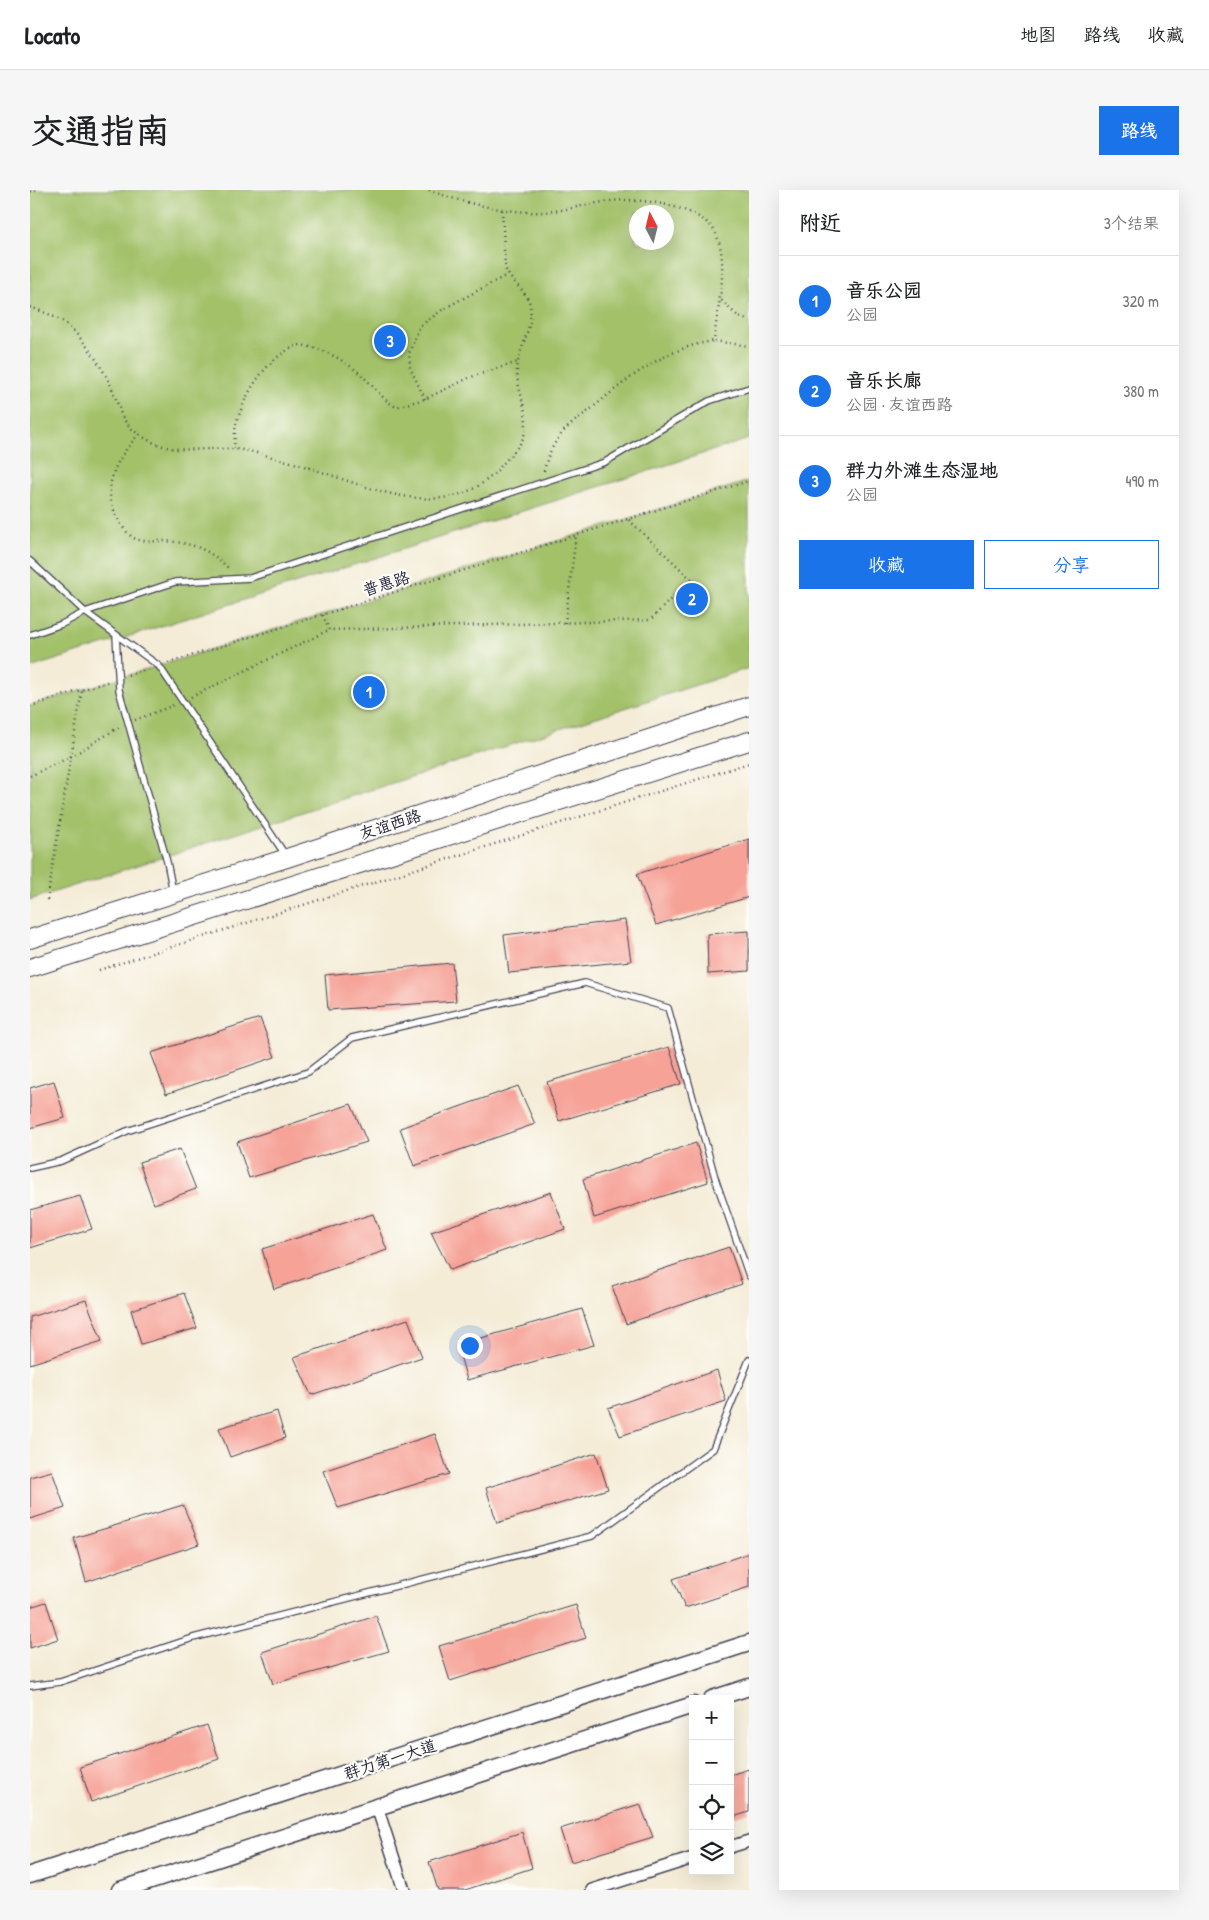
<!DOCTYPE html>
<html lang="zh">
<head>
<meta charset="utf-8">
<style>
	body { margin:0; font-family:"Patrick Hand","LXGW WenKai TC",sans-serif; background:#f6f6f6; color:#202124 }
	.controls { position:absolute; right:15px; bottom:15px; display:grid; overflow:hidden; border-radius:0px; box-shadow:0 5px 20px #0002 }
	.controls button { width:45px; height:45px; display:grid; place-items:center; padding:0; border:0; border-bottom:1px solid #e0e0e0; background:#fff; color:#202124; font:25px sans-serif }
	.compass { position:absolute; left:599px; top:15px; width:45px; height:45px; border-radius:50%; background:#fff; box-shadow:0 5px 20px #0002; rotate:353deg }
	.you { position:absolute; left:439px; top:1155px; width:18px; height:18px; margin:-12px; border:4px solid #fff; border-radius:50%; background:#1a73e8; box-shadow:0 0 0 8px #1a73e833 }
	.badge { display:grid; place-items:center; width:32px; height:32px; border-radius:50%; background:#1a73e8; color:#fff; font-size:16px; font-weight:700 }
	.pin { position:absolute; translate:-50% -50%; border:2px solid #fff; box-shadow:0 1px 5px #0006 }
	.list { margin:0; padding:0; list-style:none }
	h2 { display:flex; justify-content:space-between; align-items:center; height:65px; margin:0; padding:0 20px; font-size:21px }
	h2 small { font-size:16px; font-weight:400; color:#757577 }
	.list li { display:grid; grid-template-columns:32px 1fr auto; gap:15px; align-items:center; box-sizing:border-box; height:90px; padding:0 20px; border-top:1px solid #e0e0e0 }
	.list b { display:block; font-size:19px; white-space:nowrap }
	.list p { margin:0; font-size:16px; white-space:nowrap; color:#757577 }
	.list em { font-size:16px; font-style:normal; color:#757577 }
	.actions { display:flex; gap:10px; padding:15px 20px }
	.actions a { flex:1; padding:11px 0; border:1px solid #1a73e8; border-radius:0px; text-align:center; font-size:18px; color:#1a73e8 }
	.actions .main { background:#1a73e8; color:#fff }
	.icon { flex:none; width:28px; height:28px; fill:none; stroke:currentColor; stroke-width:2; stroke-linecap:round; stroke-linejoin:round }
	.map { position:relative; flex:none; width:719px; height:1700px; overflow:hidden; border-radius:0px }
	header { display:flex; align-items:center; gap:30px; box-sizing:border-box; height:70px; padding:0 25px; background:#fff; border-bottom:1px solid #e0e0e0 }
	header strong { font-size:24px }
	nav { display:flex; gap:28px; margin-inline-start:auto; font-size:18px }
	.intro { display:flex; align-items:center; justify-content:space-between; box-sizing:border-box; height:120px; padding:0 30px }
	h1 { margin:0; font-size:35px }
	.button { padding:12px 22px; border-radius:0px; background:#1a73e8; color:#fff; font-size:18px; font-weight:700 }
	main { display:flex; gap:30px; padding:0 30px }
	aside { flex:1; background:#fff; border-radius:0px; box-shadow:0 5px 20px #0002 }
	.map>svg:first-child { display:block }
	.green { fill:#a2c169; stroke:#627252; fill-rule:evenodd }
	.building { fill:#f6a297 }
	.lines { fill:none; stroke-linecap:round; stroke-linejoin:round }
	.service-casing { stroke:#424052; stroke-width:8 }
	.minor-casing { stroke:#424052; stroke-width:14 }
	.secondary-casing { stroke:#424052; stroke-width:19 }
	.primary-casing { stroke:#424052; stroke-width:20 }
	.path { stroke:#424052; stroke-width:2.5; stroke-dasharray:1 4; stroke-linecap:butt }
	.service { stroke:#fff; stroke-width:5.5 }
	.minor { stroke:#fff; stroke-width:11 }
	.secondary { stroke:#fff; stroke-width:16 }
	.primary { stroke:#fff; stroke-width:18 }
	.labels { text-anchor:middle; stroke-width:4.5; stroke-linejoin:round; paint-order:stroke }
	.street-label { font-size:16px; fill:#22223b; stroke:#fdfcf7 }
</style>
</head>
<body>
<header>
<strong>Locato</strong>
<nav><a>地图</a><a>路线</a><a>收藏</a></nav>
</header>
<div class="intro"><h1>交通指南</h1><a class="button">路线</a></div>
<main>
<div class="map">
<svg width="719" height="1700" viewBox="0 0 719 1700">
	<rect width="100%" height="100%" fill="#fdfcf7"/>
	<filter id="ink" filterUnits="userSpaceOnUse"><feTurbulence type="fractalNoise" baseFrequency=".02" numOctaves="2"/><feDisplacementMap in="SourceGraphic" scale="10" xChannelSelector="R" yChannelSelector="G"/><feConvolveMatrix kernelMatrix="1 2 1 2 8 2 1 2 1" color-interpolation-filters="sRGB"/></filter>
	<filter id="wash" filterUnits="userSpaceOnUse"><feTurbulence type="fractalNoise" baseFrequency=".0096" numOctaves="4" result="noise"/><feDisplacementMap in="SourceGraphic" scale="20" xChannelSelector="R" yChannelSelector="G"/><feGaussianBlur stdDeviation="1.12" result="paint"/><feColorMatrix in="noise" values="0 0 0 0 0 0 0 0 0 0 0 0 0 0 0 0 0 1.4 0 .05"/><feComposite in="paint" operator="in"/></filter>
	<g filter="url(#wash)">
		<rect width="100%" height="100%" fill="#f4ecd7"/>
		<path class="green" d="M0 0H719V249L0 478ZM606 22H636V52H606Z
			M719 291V478L0 710V516Z"/>
		<g id="blocks">
			<path class="building" d="M719 649V707L626 735 607 684Z
				M595 730 601 771 479 783 474 745Z
				M719 741V781L678 784 677 744Z
				M422 773 426 811 298 820 295 785Z
				M230 828 245 867 136 904 121 863Z
				M639 857 651 894 529 931 517 892Z
				M24 891 35 928 0 938V898Z
				M488 896 505 934 384 976 370 938Z
				M321 914 337 952 219 988 207 952Z
				M666 953 678 992 564 1028 553 989Z
				M150 959 166 999 124 1014 109 972Z
				M521 1002 535 1039 420 1080 401 1042Z
				M50 1006 62 1039 0 1058V1020Z
				M343 1024 357 1060 244 1099 232 1059Z
				M699 1057 712 1094 596 1134 582 1096Z
				M154 1103 167 1138 111 1154 101 1120Z
				M56 1110 72 1151 0 1174V1127Z
				M552 1119 564 1155 437 1190 427 1155Z
				M378 1129 392 1167 281 1205 264 1167Z
				M687 1180 696 1211 590 1246 578 1218Z
				M247 1221 255 1248 200 1267 189 1238Z
				M405 1244 419 1284 308 1318 293 1281Z
				M566 1263 578 1299 467 1333 456 1298Z
				M22 1281 35 1318 0 1329V1287Z
				M153 1315 169 1354 56 1392 44 1348Z
				M719 1363V1397L655 1418 643 1389Z
				M16 1412 28 1449 0 1458V1417Z
				M546 1415 556 1448 420 1491 409 1456Z
				M346 1426 359 1461 243 1494 232 1462Z
				M177 1535 189 1569 61 1612 50 1577Z
				M719 1579V1622L700 1628V1585Z
				M610 1614 623 1647 541 1672 530 1639Z
				M492 1642 502 1678 435 1700H408L399 1672Z"/>
		</g>
	</g>
	<g filter="url(#ink)">
		<use href="#blocks" fill-opacity="0" stroke="#424052" stroke-width="1"/>
		<g class="lines">
			<defs>
				<path id="service" d="M0 371 55 422 129 476 256 666
					M0 445 32 434 55 422 145 392 220 388 575 272 679 211 719 198
					M86 445 89 500 137 672 143 702
					M0 978 31 971 97 941 278 882 322 848 555 793 638 818 686 991 719 1086
					M0 1496 30 1492 163 1448 562 1346 683 1259 719 1170"/>
				<path id="minor" d="M347 1617 374 1700
					M700 1657 719 1651
					M562 1700 663 1668"/>
				<path id="secondary" d="M682 1509 719 1497
					M0 1685 719 1453
					M90 1700 663 1515"/>
				<path id="primary" d="M0 749 257 668 719 516
					M0 778 719 551"/>
			</defs>
			<use href="#service" class="service-casing"/>
			<use href="#minor" class="minor-casing"/>
			<use href="#secondary" class="secondary-casing"/>
			<use href="#primary" class="primary-casing"/>
			<path class="path" d="M399 0C430 12 464 20 498 22 527 24 553 14 581 11 608 7 676 16 687 46 699 78 687 118 684 151L719 156
				M0 2 8 0
				M688 107C697 115 707 129 719 130
				M0 117C11 121 22 125 32 131 50 143 72 176 81 196 91 217 87 230 110 245 143 267 167 257 204 259 220 260 237 266 253 270 322 287 414 344 471 276 480 265 493 255 495 241 499 221 488 203 487 184 486 160 504 140 500 115 497 100 479 92 475 77L472 19
				M395 209 380 178 379 163 390 136 415 118 477 85
				M109 244C87 268 69 298 88 329 92 336 98 346 106 349 113 352 125 351 132 351 161 352 180 359 200 380
				M204 259C205 249 204 237 208 228 218 198 238 167 268 155 289 156 312 169 328 182 342 193 350 208 366 217L395 209 441 187 488 172
				M514 281C517 268 521 258 529 247 537 236 550 227 561 219 597 189 636 157 684 151
				M293 425 299 440 620 430 661 389 598 329
				M535 433 546 345
				M138 473 719 291
				M98 485 119 479
				M161 507 299 440
				M0 516 80 491
				M105 530 144 515
				M0 586 42 566 91 536
				M17 710 52 500
				M69 780 719 573"/>
			<use href="#service" class="service"/>
			<use href="#minor" class="minor"/>
			<use href="#secondary" class="secondary"/>
			<use href="#primary" class="primary"/>
		</g>
	</g>
	<g class="labels">
		<g class="street-label">
			<text transform="translate(356 393) rotate(-17)" y="6">普惠路</text>
			<text transform="translate(360 634) rotate(-18)" y="6">友谊西路</text>
			<text transform="translate(360 1569) rotate(-18)" y="6">群力第一大道</text>
		</g>
	</g>
</svg>
<div class="controls">
<button>+</button>
<button>−</button>
<button><svg class="icon" aria-label="locate" viewBox="0 0 24 24"><circle cx="12" cy="12" r="6"/><path d="M12 2v4M12 18v4M2 12h4M18 12h4"/></svg></button>
<button><svg class="icon" aria-label="layers" viewBox="0 0 24 24"><path d="M12 4l9 5-9 5-9-5zM3 14l9 5 9-5"/></svg></button>
</div>
<svg class="compass" viewBox="-18 -18 36 36"><path d="M0-13l5 13h-10z" fill="#e53935"/><path d="M0 13l5-13h-10z" fill="#757577"/></svg>
<div class="you"></div>
<div class="pin badge" style="left:339px;top:502px">1</div>
<div class="pin badge" style="left:662px;top:409px">2</div>
<div class="pin badge" style="left:360px;top:151px">3</div>
</div>
<aside>
<h2>附近<small>3个结果</small></h2>
<ul class="list">
<li><span class="badge">1</span><div><b>音乐公园</b><p>公园</p></div><em>320 m</em></li>
<li><span class="badge">2</span><div><b>音乐长廊</b><p>公园 · 友谊西路</p></div><em>380 m</em></li>
<li><span class="badge">3</span><div><b>群力外滩生态湿地</b><p>公园</p></div><em>490 m</em></li>
</ul>
<div class="actions"><a class="main">收藏</a><a>分享</a></div>
</aside>
</main>
</body>
</html>
